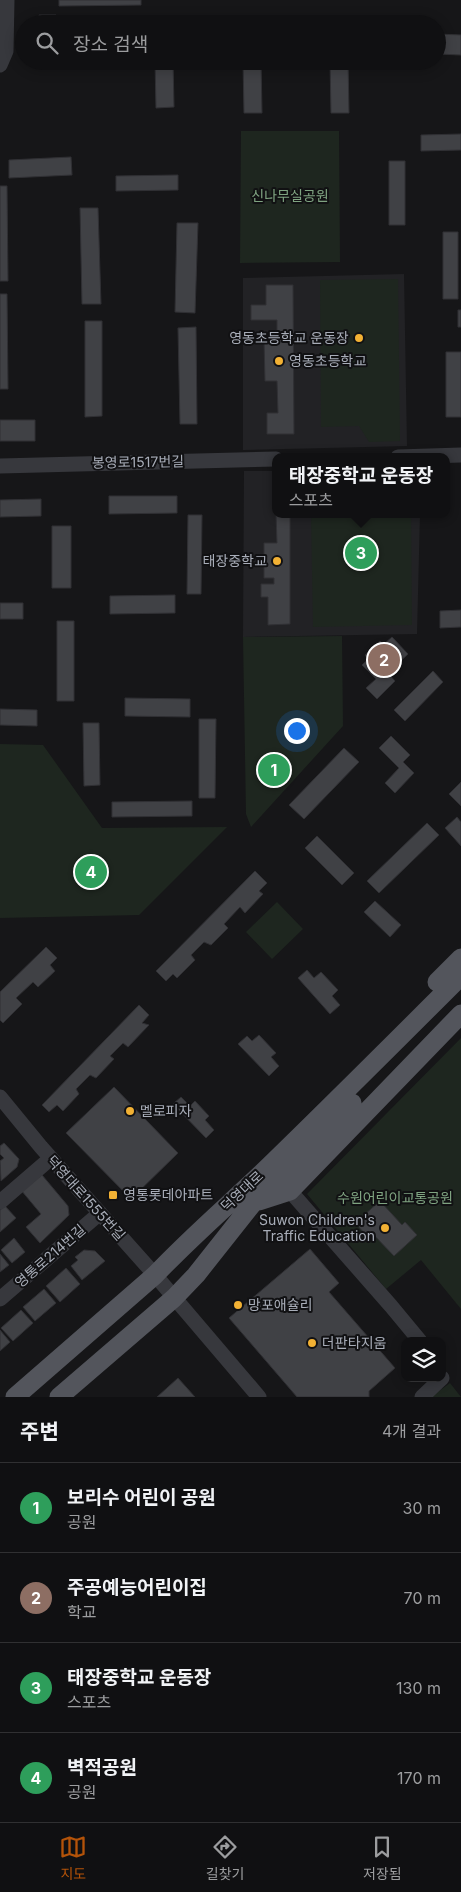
<!DOCTYPE html>
<html lang="ko">
<head>
<meta charset="utf-8">
<style>
	body { margin:0; font-family:Inter,"Noto Sans KR",sans-serif; background:#19191b; color:#f1f3f6 }
	.controls { position:absolute; right:15px; bottom:15px; display:grid; overflow:hidden; border-radius:10px; box-shadow:0 2px 12px #0003 }
	.controls button { width:45px; height:45px; display:grid; place-items:center; padding:0; border:0; border-bottom:1px solid #303032; background:#101012; color:#f1f3f6; font:25px sans-serif }
	.you { position:absolute; left:296px; top:730px; width:18px; height:18px; margin:-12px; border:4px solid #fff; border-radius:50%; background:#1a73e8; box-shadow:0 0 0 8px #1a73e833 }
	.badge { display:grid; place-items:center; width:32px; height:32px; border-radius:50%; background:#b45309; color:#fff; font-size:16px; font-weight:700 }
	.pin { position:absolute; translate:-50% -50%; border:2px solid #fff; box-shadow:0 1px 5px #0006 }
	.popup { position:absolute; left:272px; top:453px; width:178px; height:65px; box-sizing:border-box; display:grid; place-content:center; border-radius:10px; background:#101012; filter:drop-shadow(0 1px 4px #0005); font-size:16px; white-space:nowrap; color:#9c9d9f }
	.popup b { font-size:19px; color:#f1f3f6 }
	.popup::after { content:''; position:absolute; left:50%; top:100%; margin-left:-10px; border:10px solid transparent; border-top-color:#101012 }
	.list { margin:0; padding:0; list-style:none }
	h2 { display:flex; justify-content:space-between; align-items:center; height:65px; margin:0; padding:0 20px; font-size:21px }
	h2 small { font-size:16px; font-weight:400; color:#9c9d9f }
	.list li { display:grid; grid-template-columns:32px 1fr auto; gap:15px; align-items:center; box-sizing:border-box; height:90px; padding:0 20px; border-top:1px solid #303032 }
	.list b { display:block; font-size:19px; white-space:nowrap }
	.list p { margin:0; font-size:16px; white-space:nowrap; color:#9c9d9f }
	.list em { font-size:16px; font-style:normal; color:#9c9d9f }
	.icon { flex:none; width:28px; height:28px; fill:none; stroke:currentColor; stroke-width:2; stroke-linecap:round; stroke-linejoin:round }
	.map { position:relative; flex:none; width:461px; height:1397px; overflow:hidden }
	.search { position:absolute; background:#101012; box-shadow:0 2px 12px #0003; left:15px; right:15px; top:15px; height:55px; display:flex; align-items:center; gap:12px; box-sizing:border-box; padding:0 18px; border-radius:28px; color:#9c9d9f; font-size:19px }
	.sheet { height:425px; background:#101012 }
	nav { display:flex; justify-content:space-around; align-items:center; box-sizing:border-box; height:70px; border-top:1px solid #303032; background:#101012; font-size:14px; color:#9c9d9f }
	nav a { display:grid; justify-items:center; gap:2px }
	nav .on { color:#b45309 }
	.map>svg:first-child { display:block }
	.built { fill:#222225 }
	.green { fill:#1e261f }
	.building { fill:#404145; stroke:#303034 }
	.lines { fill:none; stroke-linecap:round; stroke-linejoin:round }
	.minor { stroke:#37383d; stroke-width:15 }
	.major { stroke:#53555c; stroke-width:19 }
	.poi-dot { fill:#f2b134; stroke:#111113; stroke-width:2 }
	.labels { text-anchor:middle; stroke-width:4; stroke-linejoin:round; paint-order:stroke }
	.park-label { font-size:14px; fill:#7fa381; stroke:#111113 }
	.poi-label { font-size:14px; fill:#a8adb8; stroke:#111113; text-anchor:start }
	.street-label { font-size:14px; fill:#a8adb8; stroke:#111113 }
</style>
</head>
<body>
<div class="map">
<svg width="461" height="1397" viewBox="0 0 461 1397">
	<rect width="100%" height="100%" fill="#161618"/>
	<path class="built" d="M404 274 407 446 243 450V278Z
		M244 471H276V514H420L417 634 243 637Z"/>
	<path class="green" d="M241 131H339L340 262 240 263Z
		M398 279 400 441 369 442 359 426 321 427 320 280Z
		M311 514H411L412 625 313 627Z
		M342 636 343 726 251 827 246 814 243 637Z
		M0 744 43 745 102 828 227 827 139 915 0 918Z
		M277 902 303 929 272 959 246 932Z
		M461 1038V1309L421 1260 386 1289 307 1194Z
		M450 1383 461 1397H431Z"/>
	<path class="building" d="M59 0H141V5L59 6Z
		M39 15H56V24H39Z
		M347 16V24H329V17Z
		M242 17H260V24H242Z
		M437 34 461 35V55L437 54Z
		M155 61H173L174 107 156 108Z
		M243 61H261L262 113H244Z
		M330 61H348L349 113H331Z
		M461 134V150L421 151V135Z
		M71 157 72 175 9 178V160Z
		M389 161H405V225H389Z
		M178 175V190L116 191V176Z
		M0 186H7L8 281H0Z
		M80 208H98L101 304H82Z
		M177 223H198L195 313 175 312Z
		M443 232H458V299H443Z
		M266 285H293L294 434H267V413H278L277 381H265L264 341H277V320H251V305H266Z
		M0 294H7L8 389H0Z
		M458 310H461V327H458Z
		M85 321H102V416L85 417Z
		M196 327 197 424H180L178 328Z
		M446 352H461V417H446Z
		M0 420H35V441H0Z
		M109 496H177V513L109 514Z
		M41 499V516L0 517V500Z
		M276 514H290V624L268 625V597H261V584H274V578H264V543H277Z
		M188 515H202L201 594H187Z
		M52 526H71V588H52Z
		M175 595V613L110 614V596Z
		M0 603H23V619H0Z
		M461 610V627L440 628V611Z
		M57 621H74V701H57Z
		M392 637 408 654 388 673 395 681 377 699 366 688 376 679 362 665 368 659 365 655 380 641 383 645Z
		M433 671 443 682 405 721 394 710Z
		M125 698 190 699V717L125 716Z
		M0 709 37 710V726L0 725Z
		M199 719H216L215 798H199Z
		M83 723H99L100 785 84 786Z
		M391 736 410 755 403 762 414 773 395 793 385 783 399 768 379 748Z
		M344 748 359 762 304 819 289 805Z
		M461 782V806L449 794Z
		M192 801V816L112 817V802Z
		M457 817 461 822V846L445 828Z
		M427 823 439 835 379 893 367 881Z
		M317 836 354 873 342 885 305 848Z
		M255 871 267 883 259 891 263 894 245 913 240 907 224 924 228 928 211 945 204 942 191 955 195 960 177 978 173 974 166 981 156 971Z
		M375 901 401 925 390 937 364 912Z
		M46 947 57 958 50 965 55 971 38 987 33 982 16 998 22 1004 3 1023 0 1020V992Z
		M307 970 314 978 321 972 338 990 332 996 340 1005 330 1014 298 978Z
		M139 1005 149 1015 142 1023 149 1025 128 1047 123 1043 110 1056 114 1059 96 1078 90 1075 76 1089 79 1094 63 1111 57 1105 49 1112 42 1105Z
		M259 1035 276 1053 271 1057 279 1066 269 1076 238 1044 247 1036 252 1041Z
		M114 1087 178 1153 131 1199 66 1133Z
		M181 1097 190 1106 195 1101 209 1116 205 1120 214 1130 206 1138 173 1104Z
		M4 1143 19 1159 17 1167 1 1181 0 1161 4 1158 0 1154V1146Z
		M42 1175 68 1206 69 1215 40 1243 26 1227 41 1214 21 1190Z
		M380 1201 402 1225 405 1222 417 1235 394 1256 371 1232 367 1236 355 1223Z
		M5 1206 16 1218 0 1232V1210Z
		M14 1238 25 1252 12 1263 1 1250Z
		M310 1249 339 1283 329 1292 395 1368 369 1391V1397H297L229 1318Z
		M84 1250 95 1251 105 1261 82 1280 71 1266 78 1260 75 1257Z
		M0 1254 9 1265 0 1272Z
		M66 1268 80 1284 60 1302 46 1286Z
		M44 1289 56 1303 35 1321 23 1307Z
		M21 1310 33 1323 13 1341 1 1328Z
		M0 1330 10 1342 0 1351Z
		M178 1378 195 1397H157Z"/>
	<g class="lines">
		<path class="minor" d="M0 65 6 51 7 0
			M398 457 461 455
			M0 466 276 459
			M0 1097 41 1147 155 1275 259 1397
			M290 1191 391 1306 420 1341
			M0 1202 51 1158
			M0 1299 100 1213
			M422 1397 442 1378"/>
		<path class="major" d="M437 982 461 958
			M259 1201 290 1191 461 1014
			M15 1397 155 1275C189 1239 226 1207 262 1173 329 1108 395 1042 461 976
			M59 1397 174 1298 196 1275 253 1203 292 1166 352 1103"/>
	</g>
	<g class="poi-dot">
		<circle cx="359" cy="338" r="5"/>
		<circle cx="279" cy="361" r="5"/>
		<circle cx="277" cy="561" r="5"/>
		<circle cx="130" cy="1111" r="5"/>
		<rect x="108" y="1190" width="10" height="10" rx="2.5"/>
		<circle cx="385" cy="1228" r="5"/>
		<circle cx="238" cy="1305" r="5"/>
		<circle cx="312" cy="1343" r="5"/>
	</g>
	<g class="labels">
		<g class="park-label">
			<text x="290" y="201">신나무실공원</text>
			<text x="395" y="1203">수원어린이교통공원</text>
		</g>
		<g class="poi-label">
			<text x="349" y="343" text-anchor="end">영동초등학교 운동장</text>
			<text x="289" y="366">영동초등학교</text>
			<text x="267" y="566" text-anchor="end">태장중학교</text>
			<text x="140" y="1116">멜로피자</text>
			<text x="123" y="1200">영통롯데아파트</text>
			<text x="375" y="1225" text-anchor="end">Suwon Children's<tspan x="375" dy="16">Traffic Education</tspan></text>
			<text x="248" y="1310">망포애슐리</text>
			<text x="322" y="1348">더판타지움</text>
		</g>
		<g class="street-label">
			<text transform="translate(138 462) rotate(-1)" y="5">봉영로1517번길</text>
			<text transform="translate(242 1191) rotate(-43)" y="5">덕영대로</text>
			<text transform="translate(86 1198) rotate(48)" y="5">덕영대로1555번길</text>
			<text transform="translate(50 1256) rotate(-41)" y="5">영통로214번길</text>
		</g>
	</g>
</svg>
<div class="controls">
<button><svg class="icon" aria-label="layers" viewBox="0 0 24 24"><path d="M12 4l9 5-9 5-9-5zM3 14l9 5 9-5"/></svg></button>
</div>
<div class="you"></div>
<div class="pin badge" style="left:274px;top:770px;background:#2e9e5b">1</div>
<div class="pin badge" style="left:384px;top:660px;background:#8d6e63">2</div>
<div class="pin badge" style="left:361px;top:553px;background:#2e9e5b">3</div>
<div class="popup"><b>태장중학교 운동장</b>스포츠</div>
<div class="pin badge" style="left:91px;top:872px;background:#2e9e5b">4</div>
<div class="search"><svg class="icon" aria-label="search" viewBox="0 0 24 24"><circle cx="10" cy="10" r="6"/><path d="M15 15l6 6"/></svg>장소 검색</div>
</div>
<section class="sheet">
<h2>주변<small>4개 결과</small></h2>
<ul class="list">
<li><span class="badge" style="background:#2e9e5b">1</span><div><b>보리수 어린이 공원</b><p>공원</p></div><em>30 m</em></li>
<li><span class="badge" style="background:#8d6e63">2</span><div><b>주공예능어린이집</b><p>학교</p></div><em>70 m</em></li>
<li><span class="badge" style="background:#2e9e5b">3</span><div><b>태장중학교 운동장</b><p>스포츠</p></div><em>130 m</em></li>
<li><span class="badge" style="background:#2e9e5b">4</span><div><b>벽적공원</b><p>공원</p></div><em>170 m</em></li>
</ul>
</section>
<nav>
<a class="on"><svg class="icon" aria-label="map" viewBox="0 0 24 24"><path d="M3 6l6-2 6 2 6-2v14l-6 2-6-2-6 2zM9 4v14M15 6v14"/></svg>지도</a>
<a><svg class="icon" aria-label="directions" viewBox="0 0 24 24"><path d="M12 3l9 9-9 9-9-9zM9 14v-3h6M13 9l2 2-2 2"/></svg>길찾기</a>
<a><svg class="icon" aria-label="saved" viewBox="0 0 24 24"><path d="M7 4h10v16l-5-4-5 4z"/></svg>저장됨</a>
</nav>
</body>
</html>
